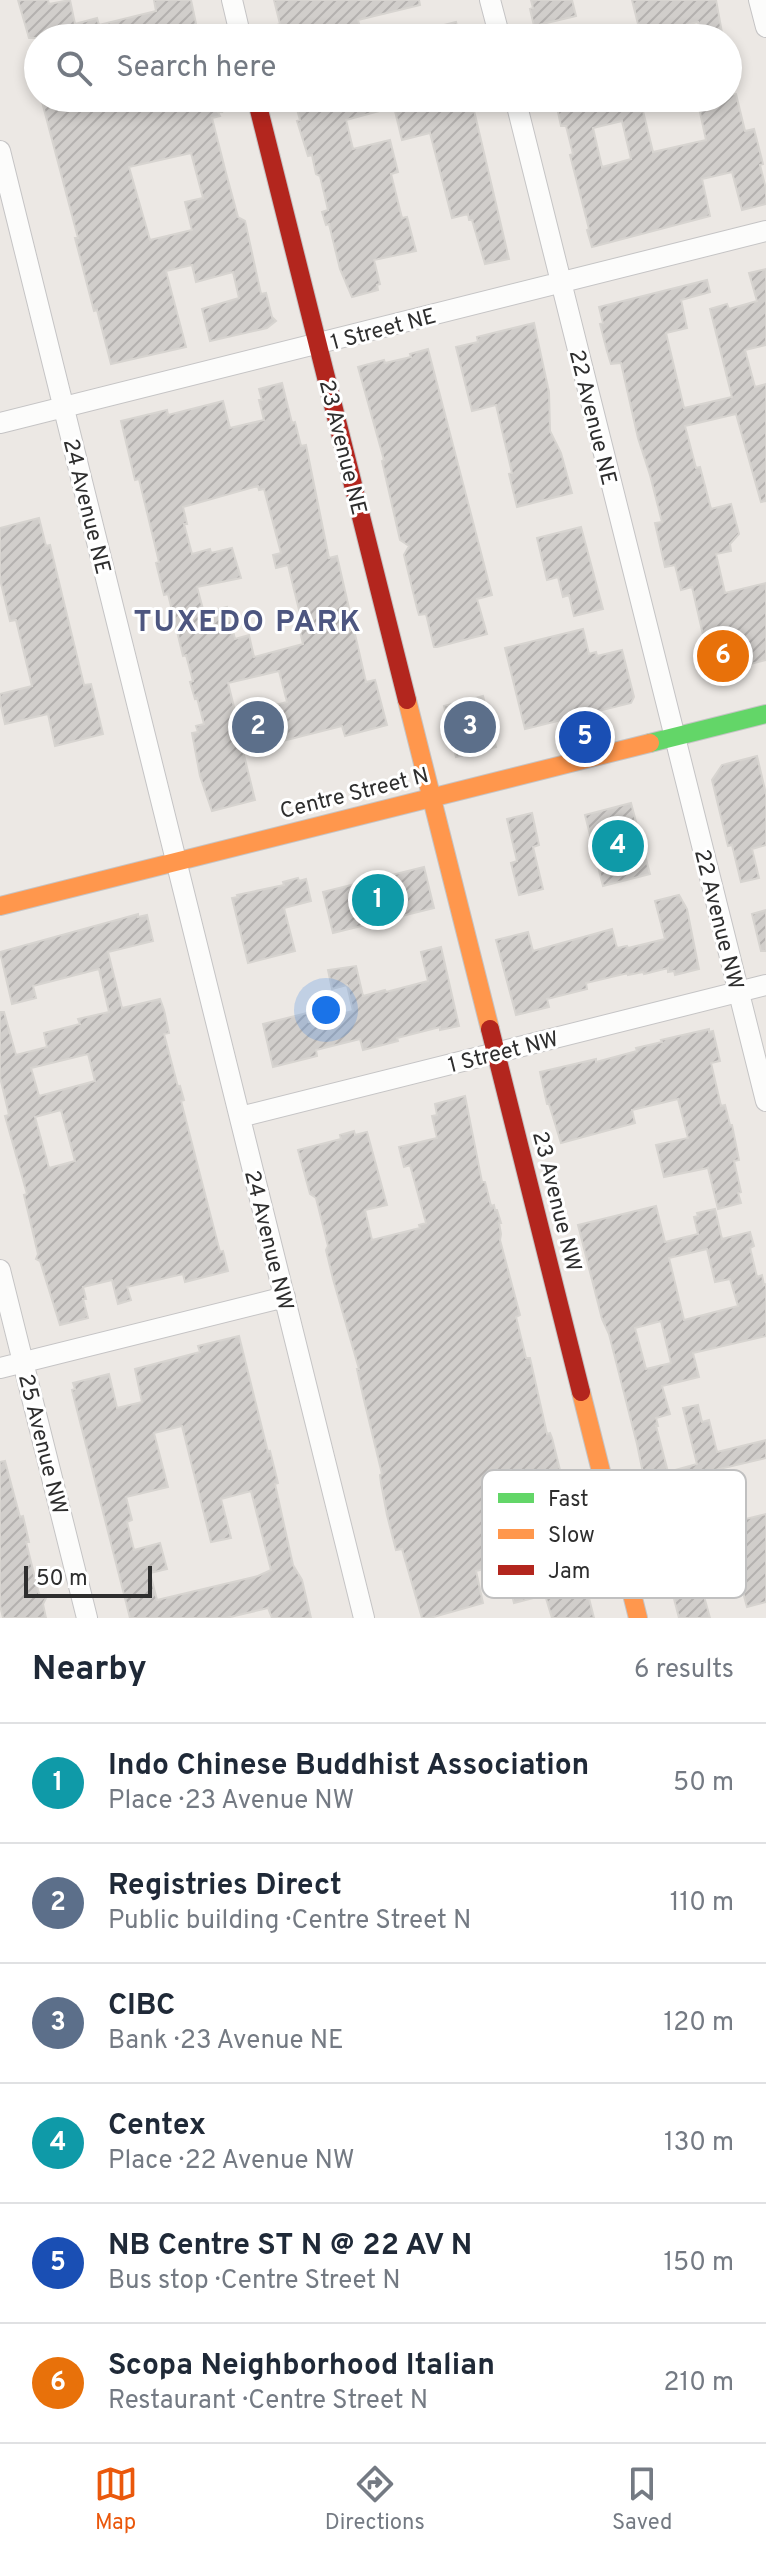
<!DOCTYPE html>
<html lang="en">
<head>
<meta charset="utf-8">
<style>
	body { margin:0; font-family:Overpass,sans-serif; background:#f2f2f3; color:#1f2937 }
	.scale { position:absolute; left:24px; bottom:20px; width:128px; box-sizing:border-box; padding-left:8px; border:4px solid #2e2e2e; border-top:0; font-size:22px; line-height:28px; white-space:nowrap; color:#2e2e2e; -webkit-text-stroke:6px #fff; paint-order:stroke }
	.you { position:absolute; left:326px; top:1010px; width:28px; height:28px; margin:-20px; border:6px solid #fff; border-radius:50%; background:#1a73e8; box-shadow:0 0 0 12px #1a73e833 }
	.badge { display:grid; place-items:center; width:52px; height:52px; border-radius:50%; background:#ea580c; color:#fff; font-size:26px; font-weight:700 }
	.pin { position:absolute; translate:-50% -50%; border:4px solid #fff; box-shadow:0 2px 8px #0006 }
	.list { margin:0; padding:0; list-style:none }
	h2 { display:flex; justify-content:space-between; align-items:center; height:104px; margin:0; padding:0 32px; font-size:34px }
	h2 small { font-size:26px; font-weight:400; color:#747a83 }
	.list li { display:grid; grid-template-columns:52px 1fr auto; gap:24px; align-items:center; box-sizing:border-box; height:120px; padding:0 32px; border-top:2px solid #e0e1e3 }
	.list b { display:block; font-size:30px; white-space:nowrap }
	.list p { margin:0; font-size:26px; white-space:nowrap; color:#747a83 }
	.list em { font-size:26px; font-style:normal; color:#747a83 }
	.icon { flex:none; width:44px; height:44px; fill:none; stroke:currentColor; stroke-width:2; stroke-linecap:round; stroke-linejoin:round }
	.map { position:relative; flex:none; width:766px; height:1618px; overflow:hidden }
	.search { position:absolute; background:#fff; box-shadow:0 4px 12px #0003; left:24px; right:24px; top:24px; height:88px; display:flex; align-items:center; gap:20px; box-sizing:border-box; padding:0 28px; border-radius:44px; color:#747a83; font-size:30px }
	.sheet { height:824px; background:#fff }
	nav { display:flex; justify-content:space-around; align-items:center; box-sizing:border-box; height:112px; border-top:2px solid #e0e1e3; background:#fff; font-size:22px; color:#747a83 }
	nav a { display:grid; justify-items:center; gap:4px }
	nav .on { color:#ea580c }
	.map>svg:first-child { display:block }
	.building { fill:url(#building-hatch); stroke:#d7d4d0; stroke-width:2; fill-rule:evenodd }
	.lines { fill:none; stroke-linecap:round; stroke-linejoin:round }
	.street-casing { stroke:#c5c4c5; stroke-width:22 }
	.fast-casing { stroke:#c5c4c5; stroke-width:20 }
	.slow-casing { stroke:#c5c4c5; stroke-width:20 }
	.jam-casing { stroke:#c5c4c5; stroke-width:20 }
	.street { stroke:#fcfcfb; stroke-width:20 }
	.fast { stroke:#63d668; stroke-width:18 }
	.slow { stroke:#ff974d; stroke-width:18 }
	.jam { stroke:#b3261e; stroke-width:18 }
	.labels { text-anchor:middle; stroke-width:6; stroke-linejoin:round; paint-order:stroke }
	.street-label { font-size:22px; fill:#2e2e2e; stroke:#fff }
	.district-label { font-size:30px; font-weight:bold; letter-spacing:2px; fill:#4d5680; stroke:#fff }
	.key { fill:#fff; stroke:#c0c0c0; stroke-width:2 }
	.key-label { font-size:22px; fill:#2e2e2e }
</style>
</head>
<body>
<div class="map">
<svg width="766" height="1618" viewBox="0 0 766 1618">
	<defs>
		<pattern id="building-hatch" width="6" height="6" patternUnits="userSpaceOnUse" patternTransform="scale(2)"><rect width="6" height="6" fill="#d1cecb"/><path d="M-1 1l2-2M0 6l6-6M5 7l2-2" fill="none" stroke="#b4b1af"/></pattern>
	</defs>
	<rect width="100%" height="100%" fill="#ece8e4"/>
	<path class="building" d="M18 0H48L49 4 70 0 75 24 97 18 99 25 156 11 154 0H191L199 38H29Z
		M274 0H419L420 5 358 20 363 38H281L277 25 280 24Z
		M531 0H572L576 16 534 26 530 9 533 8Z
		M632 0H716L723 38H701L698 22 641 36Z
		M456 22 460 38H413L412 33Z
		M736 94 745 131 754 129 763 164 760 165 766 189V204L742 210 732 172 702 179 710 216 592 247 587 230 589 229 570 155 573 154 566 126H561L555 98H602L604 104 629 98H674L675 103 643 111 653 152 706 140 698 103 728 98V95ZM622 121 631 159 602 167 593 128Z
		M41 98H218L222 112H218L220 116 212 118 226 173 238 217 245 221 261 294 266 293 272 317 276 321 267 328 210 341 202 309 239 298 233 272 196 282 192 265 166 271 186 347 111 364 97 310 94 311 75 238H78ZM191 153 203 198 185 202 192 230 150 240 129 167Z
		M311 98H430L434 111 472 102 509 259 485 264 472 220H469L468 214 452 218 430 133 402 140 394 107 346 120 353 149 390 140 398 172 391 174 402 218 407 217 416 251 374 260 380 284 377 285 378 290 352 297 340 269 329 224 326 225 322 212 328 210 320 176 316 174 312 155 308 156 297 121 300 120 295 102Z
		M766 269V345L745 350 755 387 766 384V501L761 502 736 414 685 426 696 468 700 467 711 509 731 504 739 534 730 544 731 551 716 554 725 593 766 583V660L712 674 692 587 681 590 675 565 665 567 655 523 662 522 650 475 638 438 621 363 611 364 607 351 600 324 603 323 599 307 707 280 710 292 681 300 687 328 666 333 684 408 732 397 710 309 727 304 729 309 757 301 749 273Z
		M534 323 549 392 550 431 561 453 572 493 517 507 509 474 512 473 496 405 472 411 456 347 478 342 477 337Z
		M428 349 492 595 477 599 487 634 437 647H434L426 614 419 615 417 608 404 555 409 546 400 540 382 461 384 460 358 367 384 360 385 363 411 357 410 354Z
		M282 383 292 423 295 422 301 446 306 445 329 558 337 556 366 682 375 680 387 725 345 736 342 726 243 751 255 800 212 811 200 776 192 733 198 732 196 726 204 724 197 698 195 699 190 682 193 681 186 655 183 656 168 594 164 595 156 563 159 562 139 479 135 480 121 421 167 410 168 415 223 401 230 428 264 420 259 400H262L259 389ZM258 486 259 490 264 489 281 553 273 555 276 568 288 565 301 618 297 619 303 644 254 657 249 635 235 639 227 607 204 613 197 587 241 578 232 548 211 553 210 549 192 554 184 524H187L183 507ZM279 671 287 702 236 715 228 683Z
		M39 518 46 546 50 545 84 685 91 684 103 734 55 746 48 714 5 724 0 702V694L32 686 16 620 10 621 0 579V528Z
		M581 527 603 609 574 616 569 595 563 597 558 577 547 580 537 538Z
		M583 629 589 654 596 652 597 656 622 650 634 697 631 703 525 729 505 648Z
		M483 696 496 747 456 757 444 706Z
		M757 756 766 794V845L752 849 759 878 741 882 732 845 728 846 712 780 722 765Z
		M631 803 650 874 603 886 585 815Z
		M532 813 539 845 533 847 543 889 519 895 511 863 517 861 507 819Z
		M424 867 434 908 333 933 323 892Z
		M298 878 299 881 306 879 311 901 284 908 295 951 248 963 232 898 238 897 237 895 284 885 283 882Z
		M679 895 687 909 699 969 675 975 674 971 668 972V968L644 974 643 972 628 975V973L586 983 587 989 547 999 549 1007 516 1015 496 940 528 932 533 951 612 929 617 948 627 946 628 948 665 939 655 901Z
		M766 910V951H761L752 914Z
		M138 914V917L147 915 153 941 108 952 122 1008 160 999 164 1010 169 1033 164 1034 178 1087 180 1086 184 1100 181 1101 220 1252 223 1251 228 1271 185 1282 183 1274 127 1287 131 1300 118 1304 112 1280 83 1287 86 1299H83L88 1318 60 1325 40 1261 36 1259 38 1254 24 1195 27 1194 5 1116 9 1115 0 1077V1012H4L16 1055 47 1047 44 1033 80 1024 78 1019 109 1012 99 969 33 986 36 998 12 1004 0 952ZM88 1054 95 1081 39 1096 31 1068ZM61 1110 75 1161 49 1168 35 1117Z
		M441 947 459 1026 440 1030V1027L397 1038 398 1041 363 1050 360 1039 316 1050 317 1056 273 1067 263 1024 307 1013 309 1022 353 1011 347 985 332 989 328 970 356 966 363 996 385 990 386 992 428 981 421 952Z
		M709 1029V1032L713 1031 720 1061 711 1063 721 1106 725 1105 730 1125H732L739 1160 734 1161 741 1192 738 1193 741 1203 718 1209 708 1168 664 1177 656 1145 688 1138 678 1099 632 1110 635 1123 561 1143 549 1104H547L540 1072 596 1059V1062L637 1051 636 1048 662 1042 661 1040Z
		M465 1096 482 1182H485L491 1206 494 1205 495 1210H497L501 1223H499L501 1234 500 1240 520 1315 516 1317 526 1358H530L547 1434 550 1433 552 1438 566 1494 572 1509H573L577 1525 571 1527 594 1618H552L545 1595 514 1603 504 1564 476 1571 483 1603 430 1618H422L402 1549 396 1550 387 1515 381 1483 380 1475 382 1474 364 1400 357 1369H359L333 1279 326 1250 328 1246 316 1198 310 1194 298 1150 341 1139 340 1135 354 1131 355 1135 367 1132 387 1205 365 1210 372 1240 420 1228 419 1225 426 1223 410 1165 404 1167 399 1147 437 1138 432 1116 437 1115 435 1104Z
		M656 1206 665 1242 698 1234 694 1217 698 1216 697 1213 715 1209 722 1239 750 1232 754 1246 750 1248 757 1277 762 1275 764 1285 766 1284V1336L693 1353 699 1377 662 1386 670 1414 656 1418 658 1426H656L668 1472 697 1464 683 1408 698 1405 702 1422 709 1420 717 1452 766 1440V1458L715 1470 717 1479 690 1486 700 1530 766 1514V1602L747 1607 737 1570 706 1578 702 1579 705 1588 702 1589 710 1618H679L665 1564 662 1565 637 1444 609 1334 602 1319 578 1225ZM707 1249 715 1282 730 1279 738 1306 684 1320 669 1258ZM661 1321 671 1363 646 1369 635 1328Z
		M239 1336 268 1452 270 1451 278 1483 275 1484 293 1565 302 1580 311 1618H272L268 1608 226 1618H130L76 1406 72 1390 75 1389 73 1383 109 1374 117 1408 142 1402 135 1369 200 1352 198 1346ZM182 1426 211 1542 231 1538 221 1499 251 1491 271 1570 258 1576 157 1600 150 1573 167 1569 160 1543 134 1550 127 1522 132 1520 126 1497 168 1487 154 1433Z
		M5 1461 20 1517 23 1516 29 1542H26L38 1590 40 1596 46 1598 43 1604 46 1618H3L0 1605V1462Z"/>
	<g class="lines">
		<defs>
			<path id="street" d="M232 0 241 38
				M490 0 500 38
				M759 0 766 27
				M515 98 766 1101
				M0 151 364 1618
				M0 423 766 231
				M240 1117 766 985
				M0 1270 87 1618
				M0 1368 285 1297"/>
			<path id="fast" d="M650 743 766 714"/>
			<path id="slow" d="M407 700 490 1029
				M0 906 650 743
				M581 1392 638 1618"/>
			<path id="jam" d="M256 98 407 700
				M490 1029 581 1392"/>
		</defs>
		<use href="#street" class="street-casing"/>
		<use href="#fast" class="fast-casing"/>
		<use href="#slow" class="slow-casing"/>
		<use href="#jam" class="jam-casing"/>
		<use href="#street" class="street"/>
		<use href="#fast" class="fast"/>
		<use href="#slow" class="slow"/>
		<use href="#jam" class="jam"/>
	</g>
	<g class="labels">
		<g class="street-label">
			<text transform="translate(383 328) rotate(-15)" y="8">1 Street NE</text>
			<text transform="translate(594 417) rotate(76)" y="8">22 Avenue NE</text>
			<text transform="translate(344 447) rotate(76)" y="8">23 Avenue NE</text>
			<text transform="translate(88 506) rotate(76)" y="8">24 Avenue NE</text>
			<text transform="translate(354 792) rotate(-14)" y="8">Centre Street N</text>
			<text transform="translate(720 919) rotate(76)" y="8">22 Avenue NW</text>
			<text transform="translate(503 1051) rotate(-14)" y="8">1 Street NW</text>
			<text transform="translate(558 1201) rotate(76)" y="8">23 Avenue NW</text>
			<text transform="translate(270 1240) rotate(76)" y="8">24 Avenue NW</text>
			<text transform="translate(44 1444) rotate(76)" y="8">25 Avenue NW</text>
		</g>
		<g class="district-label">
			<text x="248" y="631">TUXEDO PARK</text>
		</g>
	</g>
	<rect x="482" y="1470" width="264" height="128" rx="12" class="key"/>
	<rect x="498" y="1493" width="36" height="10" fill="#63d668"/>
	<rect x="498" y="1529" width="36" height="10" fill="#ff974d"/>
	<rect x="498" y="1565" width="36" height="10" fill="#b3261e"/>
	<g class="key-label">
		<text x="548" y="1506">Fast</text>
		<text x="548" y="1542">Slow</text>
		<text x="548" y="1578">Jam</text>
	</g>
</svg>
<div class="scale">50 m</div>
<div class="you"></div>
<div class="pin badge" style="left:378px;top:900px;background:#0f9aa8">1</div>
<div class="pin badge" style="left:258px;top:727px;background:#5c6f8a">2</div>
<div class="pin badge" style="left:470px;top:727px;background:#5c6f8a">3</div>
<div class="pin badge" style="left:618px;top:846px;background:#0f9aa8">4</div>
<div class="pin badge" style="left:585px;top:737px;background:#1a4fb4">5</div>
<div class="pin badge" style="left:723px;top:656px;background:#e8710a">6</div>
<div class="search"><svg class="icon" aria-label="search" viewBox="0 0 24 24"><circle cx="10" cy="10" r="6"/><path d="M15 15l6 6"/></svg>Search here</div>
</div>
<section class="sheet">
<h2>Nearby<small>6 results</small></h2>
<ul class="list">
<li><span class="badge" style="background:#0f9aa8">1</span><div><b>Indo Chinese Buddhist Association</b><p>Place · 23 Avenue NW</p></div><em>50 m</em></li>
<li><span class="badge" style="background:#5c6f8a">2</span><div><b>Registries Direct</b><p>Public building · Centre Street N</p></div><em>110 m</em></li>
<li><span class="badge" style="background:#5c6f8a">3</span><div><b>CIBC</b><p>Bank · 23 Avenue NE</p></div><em>120 m</em></li>
<li><span class="badge" style="background:#0f9aa8">4</span><div><b>Centex</b><p>Place · 22 Avenue NW</p></div><em>130 m</em></li>
<li><span class="badge" style="background:#1a4fb4">5</span><div><b>NB Centre ST N @ 22 AV N</b><p>Bus stop · Centre Street N</p></div><em>150 m</em></li>
<li><span class="badge" style="background:#e8710a">6</span><div><b>Scopa Neighborhood Italian</b><p>Restaurant · Centre Street N</p></div><em>210 m</em></li>
</ul>
</section>
<nav>
<a class="on"><svg class="icon" aria-label="map" viewBox="0 0 24 24"><path d="M3 6l6-2 6 2 6-2v14l-6 2-6-2-6 2zM9 4v14M15 6v14"/></svg>Map</a>
<a><svg class="icon" aria-label="directions" viewBox="0 0 24 24"><path d="M12 3l9 9-9 9-9-9zM9 14v-3h6M13 9l2 2-2 2"/></svg>Directions</a>
<a><svg class="icon" aria-label="saved" viewBox="0 0 24 24"><path d="M7 4h10v16l-5-4-5 4z"/></svg>Saved</a>
</nav>
</body>
</html>
